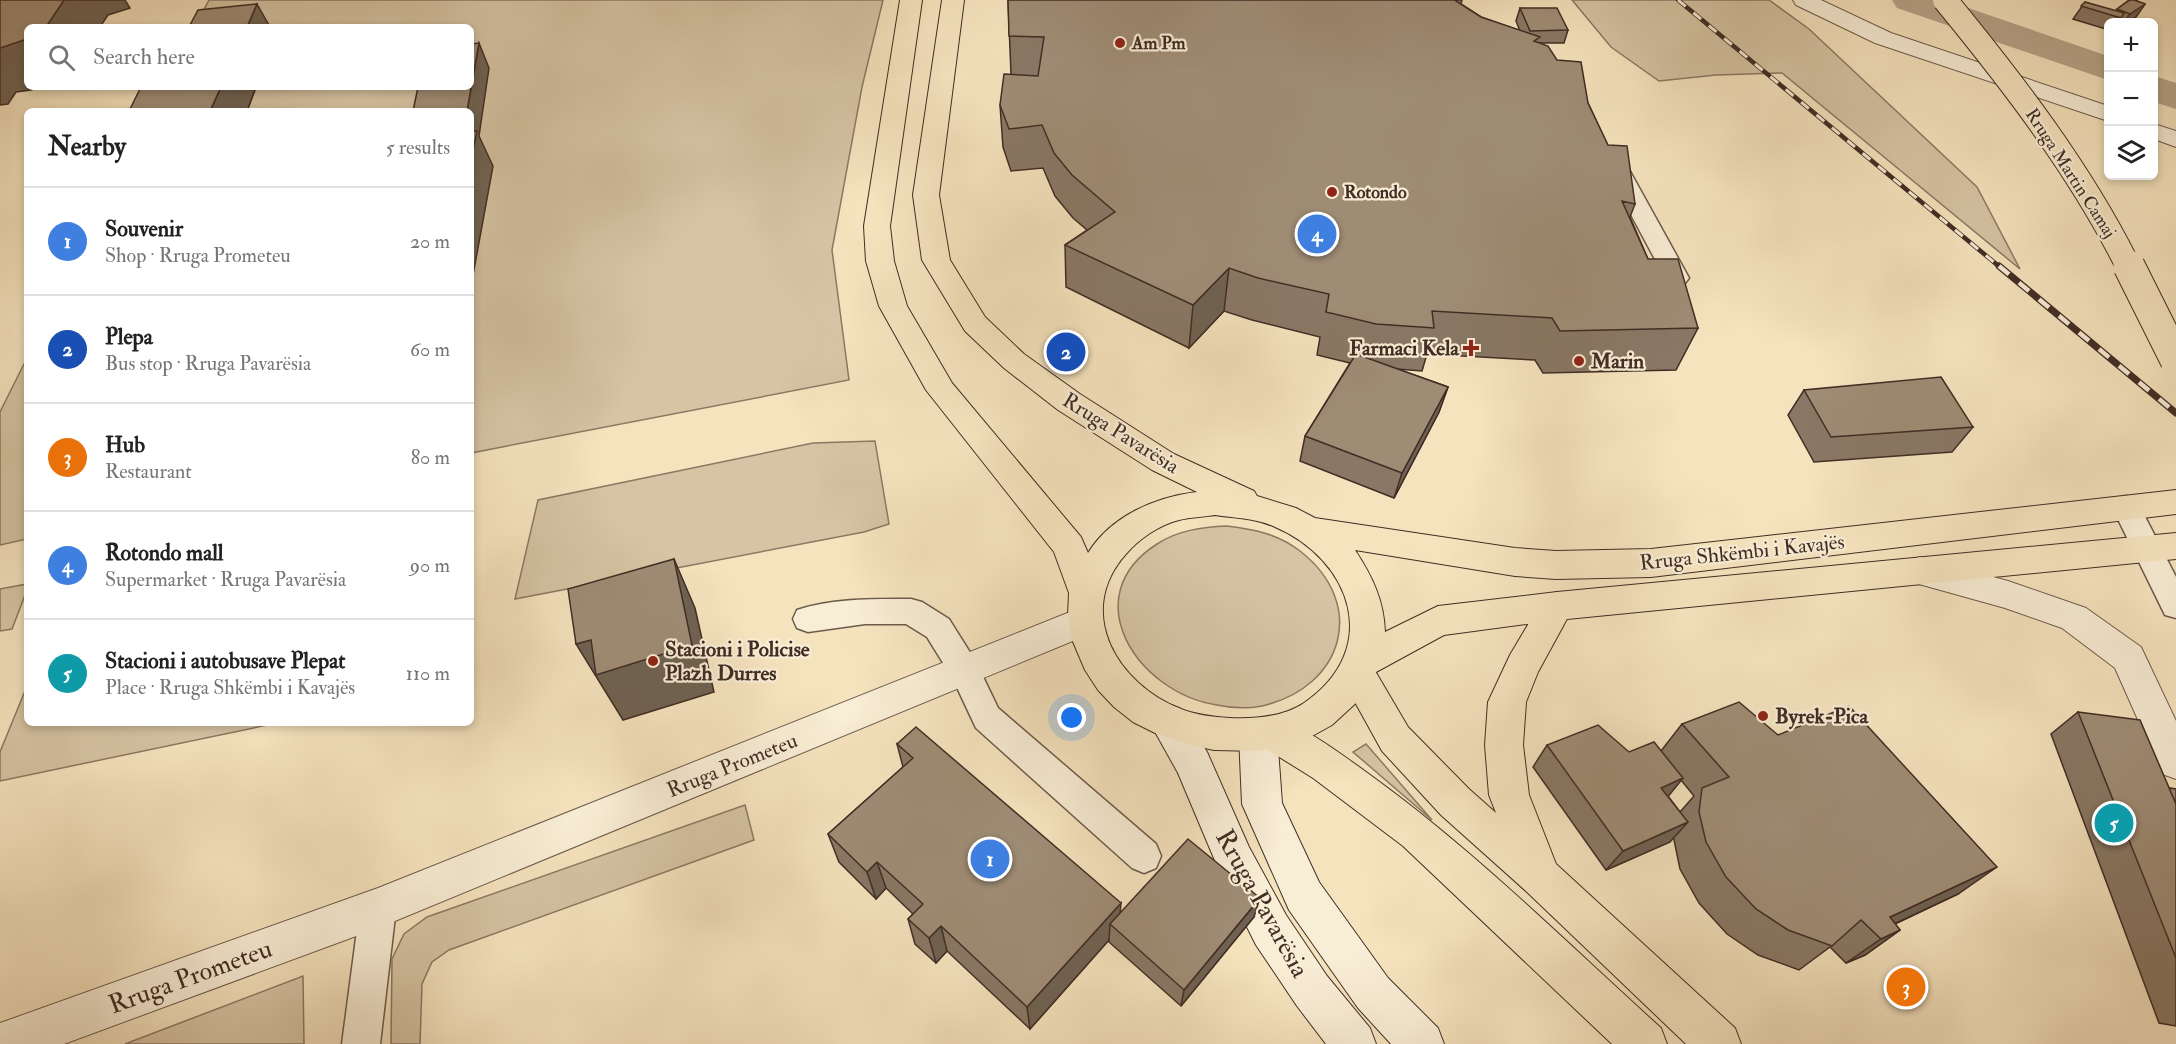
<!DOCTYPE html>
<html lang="en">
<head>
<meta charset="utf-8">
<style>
	body { margin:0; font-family:"IM FELL Double Pica",serif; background:#f6f6f6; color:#222 }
	.controls { position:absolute; right:18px; top:18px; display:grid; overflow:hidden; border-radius:9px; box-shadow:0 3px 9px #0003 }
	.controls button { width:54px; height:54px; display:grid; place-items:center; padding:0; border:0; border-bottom:2px solid #e0e0e0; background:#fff; color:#222; font:30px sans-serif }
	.you { position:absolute; left:1072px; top:718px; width:21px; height:21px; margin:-15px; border:4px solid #fff; border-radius:50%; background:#1a73e8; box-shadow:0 0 0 9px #1a73e833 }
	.badge { display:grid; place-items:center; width:39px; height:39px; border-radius:50%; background:#8f2418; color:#fff; font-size:20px; font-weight:700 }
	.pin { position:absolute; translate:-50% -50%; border:3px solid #fff; box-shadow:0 2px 6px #0006 }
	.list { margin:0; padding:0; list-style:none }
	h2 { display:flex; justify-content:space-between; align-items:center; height:78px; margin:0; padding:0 24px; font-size:26px }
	h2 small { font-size:20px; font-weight:400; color:#767676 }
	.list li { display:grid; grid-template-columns:39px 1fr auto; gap:18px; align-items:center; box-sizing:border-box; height:108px; padding:0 24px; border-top:2px solid #e0e0e0 }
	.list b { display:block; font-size:22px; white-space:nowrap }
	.list p { margin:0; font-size:20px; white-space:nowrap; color:#767676 }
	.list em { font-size:20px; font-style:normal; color:#767676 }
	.icon { flex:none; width:33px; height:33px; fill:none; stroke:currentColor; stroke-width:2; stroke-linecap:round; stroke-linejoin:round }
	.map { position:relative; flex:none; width:2176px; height:1044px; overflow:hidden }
	.search { position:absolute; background:#fff; box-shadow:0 3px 9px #0003; left:24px; top:24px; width:450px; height:66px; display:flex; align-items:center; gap:15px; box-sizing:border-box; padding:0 21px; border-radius:9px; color:#767676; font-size:22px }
	.panel { position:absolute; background:#fff; box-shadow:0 3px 9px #0003; left:24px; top:108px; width:450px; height:618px; border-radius:9px }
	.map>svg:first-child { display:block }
	.green { fill:#d6c4a4; stroke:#8c7864; stroke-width:1.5 }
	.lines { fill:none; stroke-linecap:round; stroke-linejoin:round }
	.canal { fill:#b8a58a; fill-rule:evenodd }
	.service-casing { stroke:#6e5a4b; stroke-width:3 }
	.pedestrian-casing { stroke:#6e5a4b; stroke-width:2 }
	.minor-casing { stroke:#6e5a4b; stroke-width:2 }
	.tertiary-casing { stroke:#6e5a4b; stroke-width:2 }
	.secondary-casing { stroke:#412d25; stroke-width:2 }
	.primary-casing { stroke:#412d25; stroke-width:2 }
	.trunk-casing { stroke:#412d25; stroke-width:2 }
	.service { fill:#f8edd5; fill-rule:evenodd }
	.pedestrian { fill:#f8edd5; fill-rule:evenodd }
	.minor { fill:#f8edd5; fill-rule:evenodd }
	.tertiary { fill:#f8edd5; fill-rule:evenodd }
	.secondary { fill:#f8edd5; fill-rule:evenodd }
	.primary { fill:#f5e3be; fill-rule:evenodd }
	.trunk { fill:#f5e3be; fill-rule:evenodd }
	.rail-far1-casing { stroke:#412d25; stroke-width:4.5 }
	.rail-casing { stroke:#412d25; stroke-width:7 }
	.rail-far1 { stroke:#f8edd5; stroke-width:3; stroke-dasharray:10; stroke-linecap:butt }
	.rail { stroke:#f8edd5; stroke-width:4.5; stroke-dasharray:13; stroke-linecap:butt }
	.trunk-bridge-far1-casing { stroke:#412d25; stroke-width:26; stroke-linecap:butt }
	.trunk-bridge-casing { stroke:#412d25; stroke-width:33; stroke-linecap:butt }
	.trunk-bridge-far1 { stroke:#f5e3be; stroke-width:24 }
	.trunk-bridge { stroke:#f5e3be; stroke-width:31 }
	.wall { fill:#897865; stroke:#412d25; stroke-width:1.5; fill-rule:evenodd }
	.shaded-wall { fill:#6f6252; stroke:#412d25; stroke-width:1.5 }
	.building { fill:#9f8c75; stroke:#412d25; stroke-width:1.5 }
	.poi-dot { fill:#8f2418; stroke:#f8edd5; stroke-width:2 }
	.labels { text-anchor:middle; stroke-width:4.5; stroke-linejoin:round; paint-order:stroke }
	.far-poi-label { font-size:18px; font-weight:bold; fill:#412d25; stroke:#f8edd5; text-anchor:start }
	.far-street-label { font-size:18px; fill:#412d25; stroke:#f8edd5 }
	.poi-label { font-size:21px; font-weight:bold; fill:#412d25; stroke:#f8edd5; text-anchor:start }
	.street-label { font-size:21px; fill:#412d25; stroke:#f8edd5 }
	.near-street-label { font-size:26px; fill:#412d25; stroke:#f8edd5 }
</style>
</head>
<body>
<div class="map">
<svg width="2176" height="1044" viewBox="0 0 2176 1044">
	<rect width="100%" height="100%" fill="#f5e3be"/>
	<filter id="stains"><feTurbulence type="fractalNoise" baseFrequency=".00333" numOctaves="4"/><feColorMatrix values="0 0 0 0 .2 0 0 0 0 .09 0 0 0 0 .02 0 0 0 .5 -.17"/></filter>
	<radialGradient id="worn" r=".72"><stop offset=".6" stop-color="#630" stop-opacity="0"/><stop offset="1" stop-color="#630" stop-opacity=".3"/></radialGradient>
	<path class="green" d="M209 0H883L862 87 832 250 849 380 471 453V111H153L165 87H471V27H195Z
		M1572 0H1769L1809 29 1977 187 2020 269 1782 73 1716 75 1659 81 1611 47Z
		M27 358V539L0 545V412Z
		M875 441 889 524 864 532 515 599 538 500 813 443Z
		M1227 526C1253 529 1278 534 1300 551 1368 604 1344 687 1262 706 1247 709 1231 708 1217 705 1138 693 1074 597 1157 544 1178 530 1203 527 1227 526Z
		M27 584V590L12 629 0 631V589Z
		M27 686V723H277L0 781V752Z
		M1366 744 1432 820 1353 752Z
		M745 805 754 840 449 950 432 962 422 984 420 1044H391L392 959 404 934 427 917Z
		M303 976 304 1044H125Z"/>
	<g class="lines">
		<path class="canal" d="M1892 0H1945L2108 56V80L1897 8Z
			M2154 76 2176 83V109L2154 102Z"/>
		<defs>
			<path id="service" d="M1616 160 1624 161 1627 166 1689 278 1685 283 1677 286 1669 283 1665 278 1605 166 1608 161Z
				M2126 496 2136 499 2176 577V618L2165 615 2112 507 2116 499Z
				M911 599 922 602 949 619 976 662 998 708 1156 844 1161 856 1156 868 1144 873 1132 868 976 728 953 679 927 637 906 624H865L808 632 797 628 793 619 797 610C833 598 874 599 911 599Z
				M378 890 391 896 396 908 380 1044H342L360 908 365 896Z"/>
			<path id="pedestrian" d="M1920 557 2008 581 2086 608 2141 647 2176 721V779L2162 774 2115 668 2062 628 2005 608 1908 581 1903 571 1908 561Z"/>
			<path id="minor" d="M1085 606 1097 611 1103 621 1097 631 378 928 64 1044H0V1023L3 1022 378 888Z"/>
			<path id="tertiary" d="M1793 0H1821L1891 33 2108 106V121L1875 43 1796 5Z
				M2154 124 2176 131V147L2154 139Z"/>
			<path id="secondary" d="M1168 704 1181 709 1207 752 1249 847 1286 915 1327 976 1370 1028 1376 1044H1326L1297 1006 1256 945 1221 875 1178 773 1149 721 1155 709Z
				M1258 718 1271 723 1277 735 1282 803 1319 882 1388 978 1438 1028 1444 1044H1391L1358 1008 1289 910 1242 804 1239 735 1245 723Z"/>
			<path id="primary" d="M900 0H922L890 226 894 261 907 306 952 383 1081 537 1088 553C1111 516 1155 497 1197 492L1152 470 1058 410 1004 368 965 331 922 260 913 195 942 0H964L939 195 950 260 985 317 1024 354 1080 394 1174 454 1254 491 1257 496 1296 508 1315 518 1515 548 1556 551 1651 549 2176 490V514L1651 577 1556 579 1515 576 1355 550C1372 576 1384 600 1385 632L1438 606 1557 592 2176 533V559L1557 620 1444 635 1376 672 1357 702 1332 725 1314 735 1280 747 1260 751 1214 750 1191 745 1155 733 1133 722 1114 707 1098 690 1085 670 1071 637 1068 615 1069 593 1054 552 926 390 879 306 866 261 864 226ZM1215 515C1234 518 1255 518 1273 526 1352 559 1383 649 1304 703 1283 717 1255 719 1230 718 1213 717 1196 715 1181 709 1117 684 1074 612 1126 554 1139 539 1159 525 1179 520 1191 517 1203 517 1215 515Z"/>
			<path id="trunk" d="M1557 592 1569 596 1574 606 1538 672 1526 702 1523 745 1529 795 1556 864 1735 1028 1741 1044H1686L1527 892 1441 815 1382 751 1340 675 1345 664 1358 659 1371 664 1408 727 1469 789 1496 813 1489 795 1485 745 1488 702 1510 655 1545 596Z
				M1273 716C1311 730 1345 757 1377 780 1478 854 1568 944 1661 1028L1667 1044H1612L1403 846 1313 778 1260 745 1254 733 1260 721Z"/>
		</defs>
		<use href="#service" class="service-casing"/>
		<use href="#pedestrian" class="pedestrian-casing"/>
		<use href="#minor" class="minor-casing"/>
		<use href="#tertiary" class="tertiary-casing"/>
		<use href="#secondary" class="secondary-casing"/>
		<use href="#primary" class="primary-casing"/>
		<use href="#trunk" class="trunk-casing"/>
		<use href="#service" class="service"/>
		<use href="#pedestrian" class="pedestrian"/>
		<use href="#minor" class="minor"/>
		<use href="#tertiary" class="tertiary"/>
		<use href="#secondary" class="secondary"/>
		<use href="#primary" class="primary"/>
		<use href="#trunk" class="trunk"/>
		<defs>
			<path id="rail-far1" d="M1678 0 2001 268"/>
			<path id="rail" d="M1999 266 2176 413"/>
		</defs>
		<use href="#rail-far1" class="rail-far1-casing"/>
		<use href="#rail" class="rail-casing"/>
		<use href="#rail-far1" class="rail-far1"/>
		<use href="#rail" class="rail"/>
		<defs>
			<path id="trunk-bridge-far1" d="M1945 0C2013 83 2081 171 2129 268"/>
			<path id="trunk-bridge" d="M2129 266 2176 360"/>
		</defs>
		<use href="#trunk-bridge-far1" class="trunk-bridge-far1-casing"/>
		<use href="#trunk-bridge" class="trunk-bridge-casing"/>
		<use href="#trunk-bridge-far1" class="trunk-bridge-far1"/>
		<use href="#trunk-bridge" class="trunk-bridge"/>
	</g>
	<path class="wall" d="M1008 0H1462L1461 4 1481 17 1520 31 1516 21 1520 8 1568 30 1564 43H1540L1588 103 1635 204 1630 217 1648 259 1698 328 1676 370 1543 373 1535 360 1427 354 1422 371 1397 369 1448 387 1439 412 1394 498 1300 461 1305 436 1350 363 1317 355 1320 337 1252 320 1224 311 1189 348 1066 287 1065 245 1087 230 1073 218 1055 196 1043 168 1011 171 1003 147 1000 105 1011 74Z
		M2129 0H2138L2136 1 2145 4 2136 17 2127 22H2109V30L2073 19 2085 2 2115 11 2117 9Z
		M256 87 247 111H129Z
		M1804 390 1973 427 1952 452 1814 462 1788 415Z
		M2078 712 2169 788 2176 789V1026L2159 1023 2051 734Z
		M1682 724 1958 894 1895 924 1900 930 1865 955 1846 963 1830 947 1799 970 1758 955 1727 934 1699 903 1680 869 1674 840V837L1670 842 1606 870 1533 767 1547 745 1629 752 1661 751ZM1681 780 1694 796 1680 812 1668 796Z
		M897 744 1120 913 1254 917 1181 1006 1109 942V940L1030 1029 947 951 936 963 915 944 908 919 913 914 886 888 876 899 839 862 828 834 903 767Z"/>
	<path class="shaded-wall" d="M64 0H125L130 8 108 15 100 27H46Z
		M257 4 270 27H247Z
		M2145 4 2136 17 2127 22H2124L2130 14Z
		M27 39V87H40L31 90 16 92 8 104 0 105V48Z
		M479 43 489 68 479 136 493 166 471 286V111H467Z
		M221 87H256L247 111H210Z
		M1229 268 1224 311 1189 348 1193 305Z
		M1448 387 1439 412 1394 498 1402 473Z
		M674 559 695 608 714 692 623 720 576 644Z
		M1683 778 1666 799 1661 788Z
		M1688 822 1670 842 1606 870 1623 851Z
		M877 862 886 888 876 899 867 872Z
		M1997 867 1958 894 1875 933 1890 917Z
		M1260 898 1254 917 1181 1006 1184 990Z
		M1121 903 1119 928 1110 924 1109 940 1030 1029 1027 1007Z
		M941 926 947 951 936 963 929 938Z
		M1900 930 1865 955 1846 963 1881 939Z"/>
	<path class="building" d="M0 0H64L46 27H27V39L0 48Z
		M1008 0H1458L1456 1 1481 17 1540 37 1534 41 1548 46 1557 60 1581 62 1588 103 1608 145 1627 146 1635 204 1622 201 1648 259H1678L1698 328 1560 331 1552 318 1432 311 1434 328 1376 324 1326 312 1329 294 1258 278 1229 268 1193 305 1065 245 1115 212 1072 175 1054 153 1042 125 1009 129 1000 105 1004 74 1038 76 1044 37 1009 36Z
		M2130 0H2134L2145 4 2130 14 2117 9Z
		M2085 2 2124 13 2121 18 2081 6Z
		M257 4 247 27H189L198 10Z
		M1520 8H1557L1568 30 1530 31Z
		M479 43 467 111H413L418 87H471V44Z
		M141 87H221L210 111H145L146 109 129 111Z
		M477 131 471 160V132Z
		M1356 354 1448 387 1402 473 1305 436Z
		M1941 377 1973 427 1831 437 1804 390Z
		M674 559 692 645 596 675 591 640 576 644 568 589Z
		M1739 702 1778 735 1849 706 1997 867 1890 917 1900 930 1881 939 1861 920 1832 946 1788 930 1756 909 1726 877 1706 842 1699 812 1702 788 1729 777 1682 724Z
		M2078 712 2140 720 2176 804V958Z
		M1598 725 1629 752 1654 742 1683 778 1661 788 1688 822 1623 851 1547 745Z
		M916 727 1121 903 1027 1007 941 926 929 938 908 919 923 904 877 862 867 872 828 834 913 758 897 744Z
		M2169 788 2176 789V804Z
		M1188 839 1260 898 1184 990 1110 924Z"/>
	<g class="poi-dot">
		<circle cx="1120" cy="43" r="6"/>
		<circle cx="1332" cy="192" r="6"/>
		<path d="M1468 339h6v6h6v6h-6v6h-6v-6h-6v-6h6z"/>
		<circle cx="1579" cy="361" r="6"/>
		<circle cx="653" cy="661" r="6"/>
		<circle cx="1763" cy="716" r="6"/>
	</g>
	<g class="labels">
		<g class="far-poi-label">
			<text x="1132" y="49">Am Pm</text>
			<text x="1344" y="198">Rotondo</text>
		</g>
		<g class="far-street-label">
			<text transform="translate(2071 173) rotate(57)" y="6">Rruga Martin Camaj</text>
		</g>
		<g class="poi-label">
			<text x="1459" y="355" text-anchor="end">Farmaci Kela</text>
			<text x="1591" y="368">Marin</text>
			<text x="665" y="656">Stacioni i Policise<tspan x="665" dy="24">Plazh Durres</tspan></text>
			<text x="1775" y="723">Byrek-Pica</text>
		</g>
		<g class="street-label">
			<text transform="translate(1121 433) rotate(32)" y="7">Rruga Pavarësia</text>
			<text transform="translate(1742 552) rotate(-6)" y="7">Rruga Shkëmbi i Kavajës</text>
			<text transform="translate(732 765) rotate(-22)" y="7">Rruga Prometeu</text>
		</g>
		<g class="near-street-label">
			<text transform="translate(1263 903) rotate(61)" y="9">Rruga Pavarësia</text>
			<text transform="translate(190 976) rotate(-20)" y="9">Rruga Prometeu</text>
		</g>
	</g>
	<rect width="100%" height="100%" filter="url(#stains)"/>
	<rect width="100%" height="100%" fill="url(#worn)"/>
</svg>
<div class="controls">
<button>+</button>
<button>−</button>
<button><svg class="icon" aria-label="layers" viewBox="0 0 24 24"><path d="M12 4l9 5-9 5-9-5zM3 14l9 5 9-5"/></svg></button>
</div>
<div class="you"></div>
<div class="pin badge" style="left:990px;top:859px;background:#3f7fe0">1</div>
<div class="pin badge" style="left:1066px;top:352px;background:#1a4fb4">2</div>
<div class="pin badge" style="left:1906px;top:987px;background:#e8710a">3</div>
<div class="pin badge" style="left:1317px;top:234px;background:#3f7fe0">4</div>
<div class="pin badge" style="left:2114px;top:823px;background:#0f9aa8">5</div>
<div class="search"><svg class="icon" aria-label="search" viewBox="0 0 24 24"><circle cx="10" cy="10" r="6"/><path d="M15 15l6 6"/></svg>Search here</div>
<section class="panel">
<h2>Nearby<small>5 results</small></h2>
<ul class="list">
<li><span class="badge" style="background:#3f7fe0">1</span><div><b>Souvenir</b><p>Shop · Rruga Prometeu</p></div><em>20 m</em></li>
<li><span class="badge" style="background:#1a4fb4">2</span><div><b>Plepa</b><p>Bus stop · Rruga Pavarësia</p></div><em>60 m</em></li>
<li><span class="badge" style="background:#e8710a">3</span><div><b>Hub</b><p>Restaurant</p></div><em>80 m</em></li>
<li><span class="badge" style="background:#3f7fe0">4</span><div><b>Rotondo mall</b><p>Supermarket · Rruga Pavarësia</p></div><em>90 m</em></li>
<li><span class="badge" style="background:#0f9aa8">5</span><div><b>Stacioni i autobusave Plepat</b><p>Place · Rruga Shkëmbi i Kavajës</p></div><em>110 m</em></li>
</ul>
</section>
</div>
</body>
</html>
